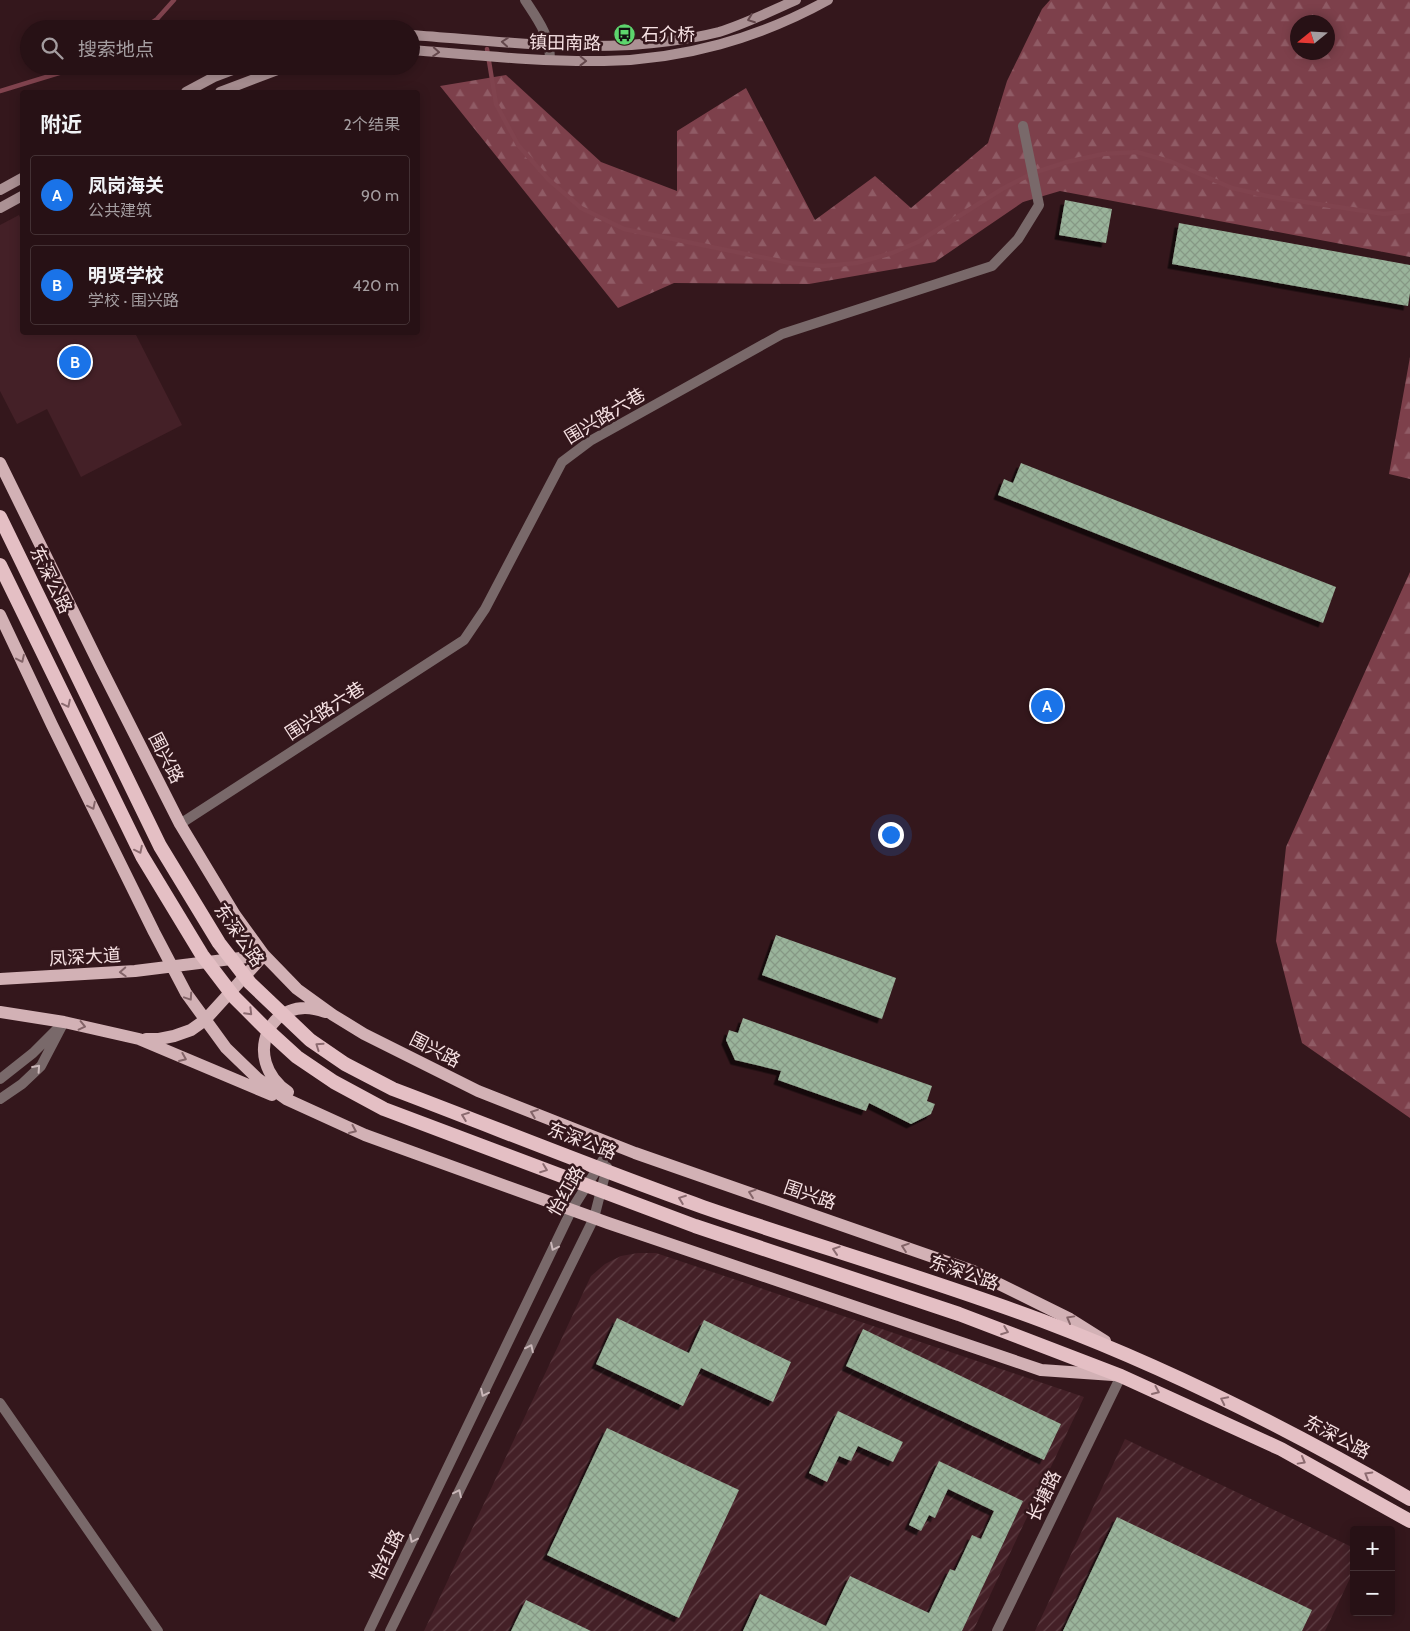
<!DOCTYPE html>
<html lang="zh">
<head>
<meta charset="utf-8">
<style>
	body { margin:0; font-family:Cabin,"Noto Sans SC",sans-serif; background:#331f22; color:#f1f3f6 }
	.controls { position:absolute; right:15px; bottom:15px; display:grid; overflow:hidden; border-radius:5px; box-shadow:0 2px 12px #0003 }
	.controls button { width:45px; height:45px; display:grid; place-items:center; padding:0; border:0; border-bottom:1px solid #433134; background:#271115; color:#f1f3f6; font:25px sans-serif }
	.compass { position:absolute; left:1290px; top:15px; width:45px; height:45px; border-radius:50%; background:#271115; box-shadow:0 2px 12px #0003; rotate:252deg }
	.you { position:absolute; left:890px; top:834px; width:18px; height:18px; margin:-12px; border:4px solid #fff; border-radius:50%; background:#1a73e8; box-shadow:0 0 0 8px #1a73e833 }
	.badge { display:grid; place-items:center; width:32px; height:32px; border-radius:50%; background:#1a73e8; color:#fff; font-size:16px; font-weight:700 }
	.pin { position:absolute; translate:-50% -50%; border:2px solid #fff; box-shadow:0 1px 5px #0006 }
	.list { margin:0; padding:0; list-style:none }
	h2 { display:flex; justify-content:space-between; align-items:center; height:65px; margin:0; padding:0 20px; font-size:21px }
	h2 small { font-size:16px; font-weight:400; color:#a49da0 }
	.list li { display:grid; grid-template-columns:32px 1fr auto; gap:15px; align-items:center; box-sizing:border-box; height:80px; margin:0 10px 10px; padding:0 10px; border:1px solid #433134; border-radius:5px }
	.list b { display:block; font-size:19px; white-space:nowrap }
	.list p { margin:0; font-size:16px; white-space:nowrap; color:#a49da0 }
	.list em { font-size:16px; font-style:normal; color:#a49da0 }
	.icon { flex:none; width:28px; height:28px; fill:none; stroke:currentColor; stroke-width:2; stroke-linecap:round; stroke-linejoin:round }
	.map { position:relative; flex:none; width:1410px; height:1631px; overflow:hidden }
	.search { position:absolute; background:#271115; box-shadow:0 2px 12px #0003; left:20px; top:20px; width:400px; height:55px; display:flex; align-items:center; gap:12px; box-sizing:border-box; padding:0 18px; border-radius:28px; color:#a49da0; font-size:19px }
	.panel { position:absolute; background:#271115; box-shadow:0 2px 12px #0003; left:20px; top:90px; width:400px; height:245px; border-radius:5px }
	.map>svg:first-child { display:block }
	.built { fill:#442027 }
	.industrial { fill:url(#industrial-furrows) }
	.forest { fill:url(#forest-firs); fill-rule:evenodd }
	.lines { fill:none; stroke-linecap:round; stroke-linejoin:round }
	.stream { stroke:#80434e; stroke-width:4.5 }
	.building { fill:url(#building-cross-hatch); filter:url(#shadow) }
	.minor { stroke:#79696a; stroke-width:10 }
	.tertiary { stroke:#79696a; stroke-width:10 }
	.secondary { stroke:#ab9194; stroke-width:10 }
	.primary { stroke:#d2b1b5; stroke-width:12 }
	.trunk { stroke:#e4bfc4; stroke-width:14 }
	.oneway { stroke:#64484c }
	.oneway2 { stroke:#836468 }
	.oneway3 { stroke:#8c6b70 }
	.oneway4 { stroke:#cab7b9 }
	.labels { text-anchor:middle; stroke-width:5; stroke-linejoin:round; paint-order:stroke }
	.poi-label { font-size:18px; fill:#f6e1e3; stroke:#34171c; text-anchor:start }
	.street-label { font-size:18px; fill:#f6e1e3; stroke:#34171c }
</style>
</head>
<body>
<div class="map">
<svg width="1410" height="1631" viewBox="0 0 1410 1631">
	<defs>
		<pattern id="industrial-furrows" width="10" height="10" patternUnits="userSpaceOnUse" patternTransform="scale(1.25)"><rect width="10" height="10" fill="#442027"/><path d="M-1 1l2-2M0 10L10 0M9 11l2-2" fill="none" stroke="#604046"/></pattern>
		<pattern id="forest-firs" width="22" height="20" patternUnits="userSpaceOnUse" patternTransform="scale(1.25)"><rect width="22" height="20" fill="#7d404b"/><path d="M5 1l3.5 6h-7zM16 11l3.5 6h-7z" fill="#905b65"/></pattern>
		<pattern id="building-cross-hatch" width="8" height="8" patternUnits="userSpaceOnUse" patternTransform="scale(1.25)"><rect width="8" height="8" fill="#9ab49b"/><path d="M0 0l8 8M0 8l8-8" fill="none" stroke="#869885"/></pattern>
		<filter id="shadow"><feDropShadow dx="-4.5" dy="4.5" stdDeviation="0" flood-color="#0009"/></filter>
	</defs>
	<rect width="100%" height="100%" fill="#34171c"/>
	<path class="built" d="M19 215 22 223V332L135 333 182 425 81 477 47 409 17 424 0 391V225Z"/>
	<path class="industrial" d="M638 1253H656L1084 1397 973 1631H424L591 1276 605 1264 621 1256Z
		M1125 1439 1354 1548V1570L1325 1631H1035Z"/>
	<path class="forest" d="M1050 0H1410V257L1060 191 1023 202 935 262 809 284 674 283 618 308 440 86 506 75 601 162 677 191V131L746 88 815 220 875 176 911 208 988 143 1007 81 1042 9ZM1298 22H1328V52H1298Z
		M1410 357V479L1389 474Z
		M1410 572V1118L1302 1043 1276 941 1286 847Z"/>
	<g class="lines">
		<path class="stream" d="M142 29 157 19 174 0
			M487 49 496 104 518 145 548 179 581 208 624 229 790 263 823 266 857 263 892 253 918 242 1002 189 1033 173 1067 162 1103 154 1137 152 1172 162 1232 188 1272 197 1384 214 1410 211
			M0 91 82 66"/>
	</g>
	<path class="building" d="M1065 200 1112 209 1106 243 1059 235Z
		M1179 223 1410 265V293L1408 306 1172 264Z
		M1021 463 1336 587 1323 623 998 495 1004 479 1013 483Z
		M776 935 896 978 882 1019 762 975Z
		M743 1018 932 1086 927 1101 935 1104 931 1114 911 1124 869 1103 866 1111 778 1080 781 1071 735 1060 726 1040 729 1030 738 1033Z
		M617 1318 689 1353 704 1320 791 1362 773 1402 701 1368 683 1406 596 1364Z
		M863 1329 1061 1424 1044 1460 846 1366Z
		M838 1411 903 1442 893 1462 858 1446 851 1461 839 1456 827 1482 809 1473Z
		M607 1428 739 1490 679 1618 547 1555Z
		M939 1461 1023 1501 962 1631H743L760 1594 826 1626 850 1576 929 1613 950 1569 955 1571 972 1535 981 1539 994 1511 948 1489 935 1518 929 1515 921 1531 909 1525Z
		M1117 1517 1312 1610 1302 1631H1063Z
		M526 1600 591 1631H511Z"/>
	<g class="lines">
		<path class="minor" d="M525 0C538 20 550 35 550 60
			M180 824 464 640 485 609 562 462 590 441 782 334 992 266 1018 239 1039 205 1023 126
			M0 1079 33 1053 56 1030
			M0 1099 22 1084 41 1066 64 1022
			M0 1403 158 1631
			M997 1631 1121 1376"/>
		<path class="tertiary" d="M369 1631 572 1209 613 1144
			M390 1631 594 1218 607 1167"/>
		<path class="secondary" d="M411 35C497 41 584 53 670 41 686 39 703 36 719 32 745 24 771 11 796 0
			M411 50C475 55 540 62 604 61 682 60 760 38 828 0
			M186 92 214 77 243 66
			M220 92 288 66
			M0 190 22 178
			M0 208 22 196"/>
		<path class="primary" d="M0 463 100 666 180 824 235 915 264 955 297 989 333 1015 364 1034 478 1091 635 1153 973 1271 1070 1319 1105 1341
			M0 615 52 725 154 932 186 993 226 1048 257 1078 286 1099 365 1135 608 1223 1041 1370 1113 1375
			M0 979 135 971 264 955
			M0 1012 64 1022 139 1039 272 1095
			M146 1039H159L174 1036 191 1030 205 1020 264 955
			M288 1092C240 1059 270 991 325 1012"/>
		<path class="trunk" d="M0 517 160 846 219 943 250 983 310 1040 345 1064 393 1089C496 1128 599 1170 703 1207 816 1246 931 1279 1043 1321 1170 1369 1293 1431 1410 1499
			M0 565 142 856 202 955 234 997 264 1027 297 1057 334 1082 384 1109 695 1226 959 1314 1121 1376 1281 1449 1410 1521"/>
	</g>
	<defs><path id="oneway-chevron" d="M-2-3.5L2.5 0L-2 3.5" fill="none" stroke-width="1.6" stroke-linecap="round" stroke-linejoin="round" transform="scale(1.25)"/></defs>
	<g class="oneway">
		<use href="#oneway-chevron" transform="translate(751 19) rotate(159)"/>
		<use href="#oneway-chevron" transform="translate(505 42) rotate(-175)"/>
		<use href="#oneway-chevron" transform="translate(436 52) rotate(4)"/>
		<use href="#oneway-chevron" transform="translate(583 61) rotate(1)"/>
	</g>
	<g class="oneway2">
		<use href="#oneway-chevron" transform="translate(21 659) rotate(65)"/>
		<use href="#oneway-chevron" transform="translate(92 806) rotate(64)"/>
		<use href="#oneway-chevron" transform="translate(123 972) rotate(177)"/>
		<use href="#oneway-chevron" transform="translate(189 997) rotate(56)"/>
		<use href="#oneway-chevron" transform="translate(82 1026) rotate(13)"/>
		<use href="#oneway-chevron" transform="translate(183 1058) rotate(23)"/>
		<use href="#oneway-chevron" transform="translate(534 1113) rotate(-159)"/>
		<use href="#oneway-chevron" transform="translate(353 1130) rotate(24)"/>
		<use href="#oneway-chevron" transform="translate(752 1193) rotate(-161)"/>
		<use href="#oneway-chevron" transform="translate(905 1247) rotate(-161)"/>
		<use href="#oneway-chevron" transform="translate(1070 1319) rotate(-151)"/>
	</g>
	<g class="oneway3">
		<use href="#oneway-chevron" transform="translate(67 704) rotate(64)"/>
		<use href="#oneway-chevron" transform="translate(139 850) rotate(64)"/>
		<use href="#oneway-chevron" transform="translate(249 1012) rotate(45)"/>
		<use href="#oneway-chevron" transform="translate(319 1046) rotate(-145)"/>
		<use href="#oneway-chevron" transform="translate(465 1116) rotate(-159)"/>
		<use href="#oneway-chevron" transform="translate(544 1169) rotate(21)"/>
		<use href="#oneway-chevron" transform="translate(682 1199) rotate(-159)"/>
		<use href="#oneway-chevron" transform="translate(836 1250) rotate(-162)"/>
		<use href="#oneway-chevron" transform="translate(1005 1331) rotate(21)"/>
		<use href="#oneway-chevron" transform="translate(1156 1391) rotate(24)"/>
		<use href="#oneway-chevron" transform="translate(1224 1400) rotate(-154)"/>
		<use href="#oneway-chevron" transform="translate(1302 1461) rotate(29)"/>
		<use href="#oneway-chevron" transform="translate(1368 1475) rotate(-150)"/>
	</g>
	<g class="oneway4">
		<use href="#oneway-chevron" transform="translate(37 1068) rotate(-48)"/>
		<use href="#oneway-chevron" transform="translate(554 1247) rotate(116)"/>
		<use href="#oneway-chevron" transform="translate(530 1348) rotate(-64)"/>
		<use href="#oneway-chevron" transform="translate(484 1393) rotate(116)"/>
		<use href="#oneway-chevron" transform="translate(458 1493) rotate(-64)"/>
		<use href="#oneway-chevron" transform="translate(413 1539) rotate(116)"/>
	</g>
	<defs>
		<symbol id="bus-disc" viewBox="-11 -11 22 22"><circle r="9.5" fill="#5dd56d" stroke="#34171c"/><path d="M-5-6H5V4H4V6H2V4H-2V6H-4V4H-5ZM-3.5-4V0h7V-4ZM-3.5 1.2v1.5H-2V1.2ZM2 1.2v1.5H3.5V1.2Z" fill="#111"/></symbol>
	</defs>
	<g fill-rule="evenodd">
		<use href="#bus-disc" x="612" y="22" width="25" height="25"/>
	</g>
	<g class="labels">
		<g class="poi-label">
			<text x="641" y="41">石介桥</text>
		</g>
		<g class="street-label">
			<text transform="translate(565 43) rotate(1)" y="6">镇田南路</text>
			<text transform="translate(605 416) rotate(-31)" y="6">围兴路六巷</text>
			<text transform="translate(51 580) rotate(64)" y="6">东深公路</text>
			<text transform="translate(325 711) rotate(-33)" y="6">围兴路六巷</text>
			<text transform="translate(166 758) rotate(63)" y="6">围兴路</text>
			<text transform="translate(239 935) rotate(55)" y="6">东深公路</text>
			<text transform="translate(85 957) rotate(-3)" y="6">凤深大道</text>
			<text transform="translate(435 1050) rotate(27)" y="6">围兴路</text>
			<text transform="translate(582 1141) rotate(21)" y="6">东深公路</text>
			<text transform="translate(566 1191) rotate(-60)" y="6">怡红路</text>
			<text transform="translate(810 1195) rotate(19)" y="6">围兴路</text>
			<text transform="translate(964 1273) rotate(19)" y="6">东深公路</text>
			<text transform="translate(1337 1437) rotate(28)" y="6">东深公路</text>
			<text transform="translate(1044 1496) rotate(-64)" y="6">长塘路</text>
			<text transform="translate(387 1555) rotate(-64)" y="6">怡红路</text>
		</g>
	</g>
</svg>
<div class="controls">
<button>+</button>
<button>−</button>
</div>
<svg class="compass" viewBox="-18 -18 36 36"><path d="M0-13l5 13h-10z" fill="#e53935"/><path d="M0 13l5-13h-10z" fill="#a49da0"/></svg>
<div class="you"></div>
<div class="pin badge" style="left:1047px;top:706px">A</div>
<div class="pin badge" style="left:75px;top:362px">B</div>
<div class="search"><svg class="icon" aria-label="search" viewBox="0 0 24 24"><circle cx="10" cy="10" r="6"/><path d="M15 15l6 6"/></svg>搜索地点</div>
<section class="panel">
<h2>附近<small>2个结果</small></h2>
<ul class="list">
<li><span class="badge">A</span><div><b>凤岗海关</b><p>公共建筑</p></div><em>90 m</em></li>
<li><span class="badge">B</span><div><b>明贤学校</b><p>学校 · 围兴路</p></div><em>420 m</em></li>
</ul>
</section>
</div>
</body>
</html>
